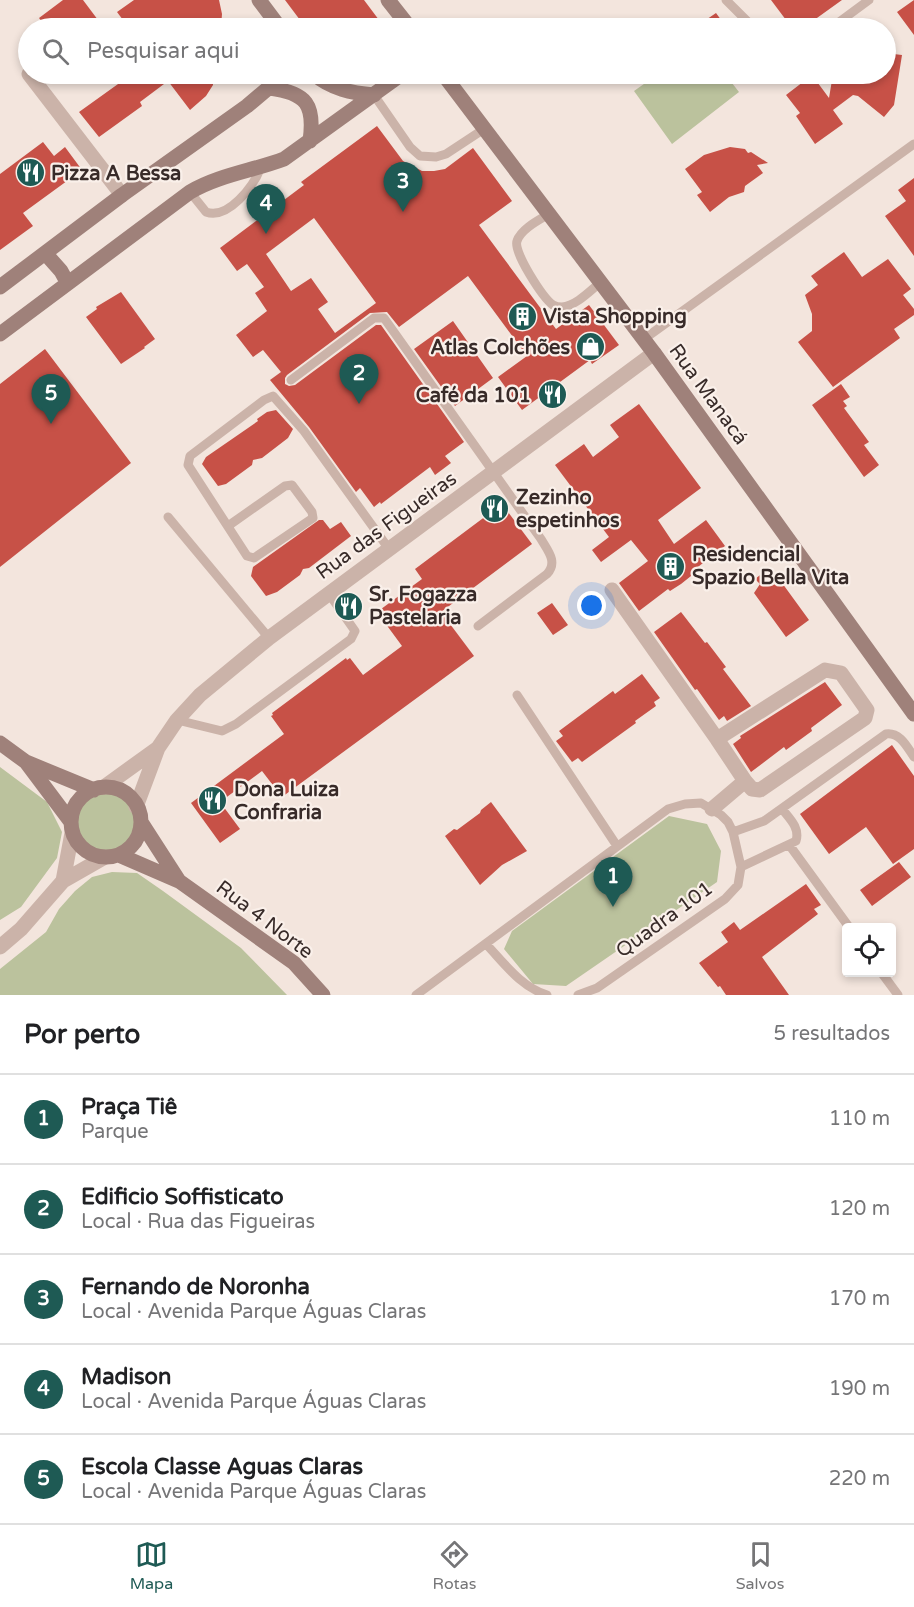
<!DOCTYPE html>
<html lang="pt">
<head>
<meta charset="utf-8">
<style>
	body { margin:0; font-family:"Varela Round",sans-serif; background:#f6f6f6; color:#202124 }
	.controls { position:absolute; right:18px; bottom:18px; display:grid; overflow:hidden; border-radius:6px; box-shadow:0 3px 9px #0003 }
	.controls button { width:54px; height:54px; display:grid; place-items:center; padding:0; border:0; border-bottom:2px solid #e0e0e0; background:#fff; color:#202124; font:30px sans-serif }
	.you { position:absolute; left:592px; top:606px; width:21px; height:21px; margin:-15px; border:4px solid #fff; border-radius:50%; background:#1a73e8; box-shadow:0 0 0 9px #1a73e833 }
	.badge { display:grid; place-items:center; width:39px; height:39px; border-radius:50%; background:#1e5a54; color:#fff; font-size:20px; font-weight:700 }
	.pin { position:absolute; translate:-50% -50px; filter:drop-shadow(0 2px 3px #0008) }
	.pin::after { content:''; position:absolute; top:32px; width:21px; height:18px; background:inherit; clip-path:polygon(0 0,100% 0,50% 100%) }
	.list { margin:0; padding:0; list-style:none }
	h2 { display:flex; justify-content:space-between; align-items:center; height:78px; margin:0; padding:0 24px; font-size:26px }
	h2 small { font-size:20px; font-weight:400; color:#757577 }
	.list li { display:grid; grid-template-columns:39px 1fr auto; gap:18px; align-items:center; box-sizing:border-box; height:90px; padding:0 24px; border-top:2px solid #e0e0e0 }
	.list b { display:block; font-size:22px; white-space:nowrap }
	.list p { margin:0; font-size:20px; white-space:nowrap; color:#757577 }
	.list em { font-size:20px; font-style:normal; color:#757577 }
	.icon { flex:none; width:33px; height:33px; fill:none; stroke:currentColor; stroke-width:2; stroke-linecap:round; stroke-linejoin:round }
	.map { position:relative; flex:none; width:914px; height:995px; overflow:hidden }
	.search { position:absolute; background:#fff; box-shadow:0 3px 9px #0003; left:18px; right:18px; top:18px; height:66px; display:flex; align-items:center; gap:15px; box-sizing:border-box; padding:0 21px; border-radius:33px; color:#757577; font-size:22px }
	.sheet { height:528px; background:#fff }
	nav { display:flex; justify-content:space-around; align-items:center; box-sizing:border-box; height:84px; border-top:2px solid #e0e0e0; background:#fff; font-size:16px; color:#757577 }
	nav a { display:grid; justify-items:center; gap:3px }
	nav .on { color:#1e5a54 }
	.map>svg:first-child { display:block }
	.green { fill:#bbc29d }
	.building { fill:#c75147; fill-rule:evenodd }
	.lines { fill:none; stroke-linecap:round; stroke-linejoin:round }
	.lane { stroke:#cbb3a9; stroke-width:9 }
	.street { stroke:#cbb3a9; stroke-width:15 }
	.secondary { stroke:#9f817a; stroke-width:15 }
	.labels { text-anchor:middle; stroke-width:4.5; stroke-linejoin:round; paint-order:stroke }
	.poi-label { font-size:20px; font-weight:bold; fill:#382b29; stroke:#faf0ea; text-anchor:start }
	.street-label { font-size:20px; fill:#382b29; stroke:#faf0ea }
</style>
</head>
<body>
<div class="map">
<svg width="914" height="995" viewBox="0 0 914 995">
	<rect width="100%" height="100%" fill="#f3e5dd"/>
	<path class="green" d="M658 74H725L739 92 672 144 634 91Z
		M0 767 47 802 62 832 57 858 21 907 0 920Z
		M104 787C128 790 150 812 137 837 133 843 127 851 120 854 116 856 111 855 106 855 93 855 86 852 77 842 72 813 67 795 104 787Z
		M669 816 707 824 721 851 717 882 566 986 533 984 504 949 512 931Z
		M112 872 137 873 163 891 241 948 287 995H0V969L46 932 59 909 75 891 92 877Z"/>
	<path class="building" d="M63 0H83L104 28H47L39 18Z
		M134 0H219L222 14 221 28H129L117 12Z
		M285 0H364L385 28H306Z
		M771 0H842L803 28H792Z
		M914 0V35L897 12Z
		M716 13 727 28H694Z
		M885 53 902 55 894 105 884 117 858 96 853 95 833 110 843 124 815 144 796 116 800 113 786 95 812 75 829 98 833 74H885Z
		M132 74H213V85L206 96 190 110 168 81 140 102 142 106 99 137 79 112Z
		M377 126 403 161 422 171H434L445 169 473 148 512 201 479 225 556 329 589 305 619 345 592 364 590 360 522 410 498 377 527 356 468 276 399 327 387 312 370 313 287 375 285 378V384L289 386 295 385 376 325H381L464 442 445 456 451 463 435 475 430 467 381 504 380 502 374 507 360 488 356 492 309 427 270 380 281 372 263 350 253 357 236 335 267 311 255 293 264 287 247 264 237 271 220 248 304 185 301 182ZM314 218 376 303 335 333 318 309 328 302 311 278 291 291 266 254Z
		M43 142 54 156 65 147 82 170 23 213 33 226 0 250V174Z
		M730 147 745 149 748 153 751 152 768 163 757 165 763 173 745 186 744 192 729 197 710 212 697 195 702 192 685 169 704 155Z
		M914 178V256L885 216 906 201 898 190Z
		M844 252 862 277 888 259 911 289 903 295 914 309V315L894 329 900 338 833 387 798 342 812 331V314L805 295 818 285 811 276Z
		M121 292 155 339 144 347 145 348 121 364 86 317 97 309 96 307Z
		M453 321 493 378 455 406 414 349Z
		M45 349 131 463 0 567V384Z
		M841 384 850 397 843 401 847 406 844 408 869 442 864 445 879 465 864 477 812 405Z
		M639 404 701 488 658 520 674 544 706 520 725 546 694 570 696 572 681 584 670 591 668 589 639 611 619 583 648 561 631 540 601 562 592 550 609 537 555 465 584 444 593 457 619 437 610 425Z
		M276 410 293 429 288 438 262 458 253 460 252 465 226 484 218 486 202 464 206 457 258 421 257 419 267 412Z
		M502 504 532 544 441 612 474 656 282 797 262 771 220 802 240 829 220 843 191 803 284 734 271 716 273 715 272 713 346 658 347 660 350 658 363 675 402 646 377 612 422 579 415 569Z
		M319 520H323L330 529 341 522 351 536 309 568 303 569 300 575 277 592 266 596 251 576 253 567Z
		M768 569 774 578 777 576 809 620 786 637 754 593 760 584 755 579Z
		M552 603 568 625 553 635 537 613Z
		M681 612 705 643 707 642 726 667 723 669 751 706 727 721 724 716 719 720 697 689 695 690 654 632Z
		M642 674 660 698 654 702 656 706 635 721 636 723 582 762 578 758 572 762 556 741 563 736 559 731 613 691 615 694Z
		M825 682 842 705 811 728 812 731 786 750 784 747 751 772 733 744 741 738 740 736Z
		M892 745 914 776V849L893 864 866 827 829 854 800 814Z
		M491 802 527 851 502 865 480 885 445 836 454 829 457 830 480 813 481 810Z
		M899 862 911 877 872 906 860 890Z
		M806 884 821 905 814 909 818 914 762 957 789 995H726L720 986 718 987 699 963 728 942 721 932 734 922 740 930Z"/>
	<g class="lines">
		<path class="lane" d="M726 0 754 28
			M831 28 869 0
			M374 95 410 147 420 156 436 157 446 154 484 129
			M190 192 206 212C228 220 254 186 261 167
			M549 214C539 220 521 229 517 241 513 252 543 298 553 305 555 306 559 307 562 307 576 306 591 290 601 282
			M644 339 914 144
			M291 380 374 318H384L541 539C548 551 558 562 547 574L478 626
			M168 517 269 638
			M228 526 285 486 292 485 312 512 313 518 254 558 247 556 188 465 190 456 264 400 273 396 304 431 389 549
			M517 695 617 846
			M177 720 222 731 236 724 351 639 355 631 329 594
			M733 832 764 821 886 734C900 732 907 747 914 757
			M790 846 849 927
			M741 867 796 841C800 828 790 819 782 809
			M486 944C504 963 521 987 547 995
			M881 972 898 995
			M416 995 668 809 685 804 701 803 721 815 728 822 733 832 741 867 738 885 725 899 597 988 578 995"/>
		<path class="street" d="M29 74 122 195
			M612 590 717 739 745 781 712 809
			M717 739 825 670 841 673 867 710 865 718 760 790 752 789 745 781
			M104 787 158 748
			M136 807 158 748 177 720 200 695 269 638 654 353
			M63 881 105 857
			M0 947 21 929 63 881 72 833"/>
		<path class="secondary" d="M259 0 280 28
			M388 0 410 28
			M314 74C331 89 352 93 374 95
			M443 74 654 353 914 714
			M270 88C307 93 315 105 310 141
			M45 253 61 271 67 282
			M0 287 122 195 247 106 285 74
			M0 334 190 192C219 175 252 171 284 159L402 74
			M0 743 26 762 94 790
			M26 762 71 822
			M71 822a35 35 0 1 1 70 0a35 35 0 1 1-70 0Z
			M141 822 179 881
			M119 855 179 881 294 963 323 995"/>
	</g>
	<defs>
		<symbol id="restaurant-disc" viewBox="-11 -11 22 22"><circle r="9.5" fill="#1e5a54" stroke="#faf0ea"/><path d="M-5-6h1v4h1v-4h1v4h1v-4h1v5L-1.5 .5V6h-2V.5L-5-1ZM5-6V6H3V1.5H1.5Q1.5-4 5-6Z" fill="#fff"/></symbol>
		<symbol id="building-disc" viewBox="-11 -11 22 22"><circle r="9.5" fill="#1e5a54" stroke="#faf0ea"/><path d="M-4-6H4V6H1V3H-1V6H-4ZM-2.5-4.3h1.7v1.8h-1.7ZM.8-4.3h1.7v1.8H.8ZM-2.5-1h1.7V.8h-1.7ZM.8-1h1.7V.8H.8Z" fill="#fff"/></symbol>
		<symbol id="shop-disc" viewBox="-11 -11 22 22"><circle r="9.5" fill="#1e5a54" stroke="#faf0ea"/><path d="M-5-2.5h2.3a2.7 3.5 0 0 1 5.4 0H5L5.5 6h-11ZM-1.5-2.5h3a1.5 2.3 0 0 0-3 0Z" fill="#fff"/></symbol>
	</defs>
	<g fill-rule="evenodd">
		<use href="#restaurant-disc" x="14" y="156" width="33" height="33"/>
		<use href="#building-disc" x="506" y="300" width="33" height="33"/>
		<use href="#shop-disc" x="574" y="330" width="33" height="33"/>
		<use href="#restaurant-disc" x="536" y="378" width="33" height="33"/>
		<use href="#restaurant-disc" x="478" y="492" width="33" height="33"/>
		<use href="#building-disc" x="654" y="550" width="33" height="33"/>
		<use href="#restaurant-disc" x="332" y="590" width="33" height="33"/>
		<use href="#restaurant-disc" x="196" y="784" width="33" height="33"/>
	</g>
	<g class="labels">
		<g class="poi-label">
			<text x="51" y="180">Pizza A Bessa</text>
			<text x="543" y="323">Vista Shopping</text>
			<text x="570" y="354" text-anchor="end">Atlas Colchões</text>
			<text x="531" y="402" text-anchor="end">Café da 101</text>
			<text x="516" y="504">Zezinho<tspan x="516" dy="23">espetinhos</tspan></text>
			<text x="692" y="561">Residencial<tspan x="692" dy="23">Spazio Bella Vita</tspan></text>
			<text x="369" y="601">Sr. Fogazza<tspan x="369" dy="23">Pastelaria</tspan></text>
			<text x="234" y="796">Dona Luiza<tspan x="234" dy="23">Confraria</tspan></text>
		</g>
		<g class="street-label">
			<text transform="translate(709 394) rotate(54)" y="7">Rua Manacá</text>
			<text transform="translate(386 525) rotate(-36)" y="7">Rua das Figueiras</text>
			<text transform="translate(265 919) rotate(37)" y="7">Rua 4 Norte</text>
			<text transform="translate(664 919) rotate(-36)" y="7">Quadra 101</text>
		</g>
	</g>
</svg>
<div class="controls">
<button><svg class="icon" aria-label="locate" viewBox="0 0 24 24"><circle cx="12" cy="12" r="6"/><path d="M12 2v4M12 18v4M2 12h4M18 12h4"/></svg></button>
</div>
<div class="you"></div>
<div class="pin badge" style="left:613px;top:907px">1</div>
<div class="pin badge" style="left:359px;top:404px">2</div>
<div class="pin badge" style="left:403px;top:212px">3</div>
<div class="pin badge" style="left:266px;top:234px">4</div>
<div class="pin badge" style="left:51px;top:424px">5</div>
<div class="search"><svg class="icon" aria-label="search" viewBox="0 0 24 24"><circle cx="10" cy="10" r="6"/><path d="M15 15l6 6"/></svg>Pesquisar aqui</div>
</div>
<section class="sheet">
<h2>Por perto<small>5 resultados</small></h2>
<ul class="list">
<li><span class="badge">1</span><div><b>Praça Tiê</b><p>Parque</p></div><em>110 m</em></li>
<li><span class="badge">2</span><div><b>Edificio Soffisticato</b><p>Local · Rua das Figueiras</p></div><em>120 m</em></li>
<li><span class="badge">3</span><div><b>Fernando de Noronha</b><p>Local · Avenida Parque Águas Claras</p></div><em>170 m</em></li>
<li><span class="badge">4</span><div><b>Madison</b><p>Local · Avenida Parque Águas Claras</p></div><em>190 m</em></li>
<li><span class="badge">5</span><div><b>Escola Classe Aguas Claras</b><p>Local · Avenida Parque Águas Claras</p></div><em>220 m</em></li>
</ul>
</section>
<nav>
<a class="on"><svg class="icon" aria-label="map" viewBox="0 0 24 24"><path d="M3 6l6-2 6 2 6-2v14l-6 2-6-2-6 2zM9 4v14M15 6v14"/></svg>Mapa</a>
<a><svg class="icon" aria-label="directions" viewBox="0 0 24 24"><path d="M12 3l9 9-9 9-9-9zM9 14v-3h6M13 9l2 2-2 2"/></svg>Rotas</a>
<a><svg class="icon" aria-label="saved" viewBox="0 0 24 24"><path d="M7 4h10v16l-5-4-5 4z"/></svg>Salvos</a>
</nav>
</body>
</html>
